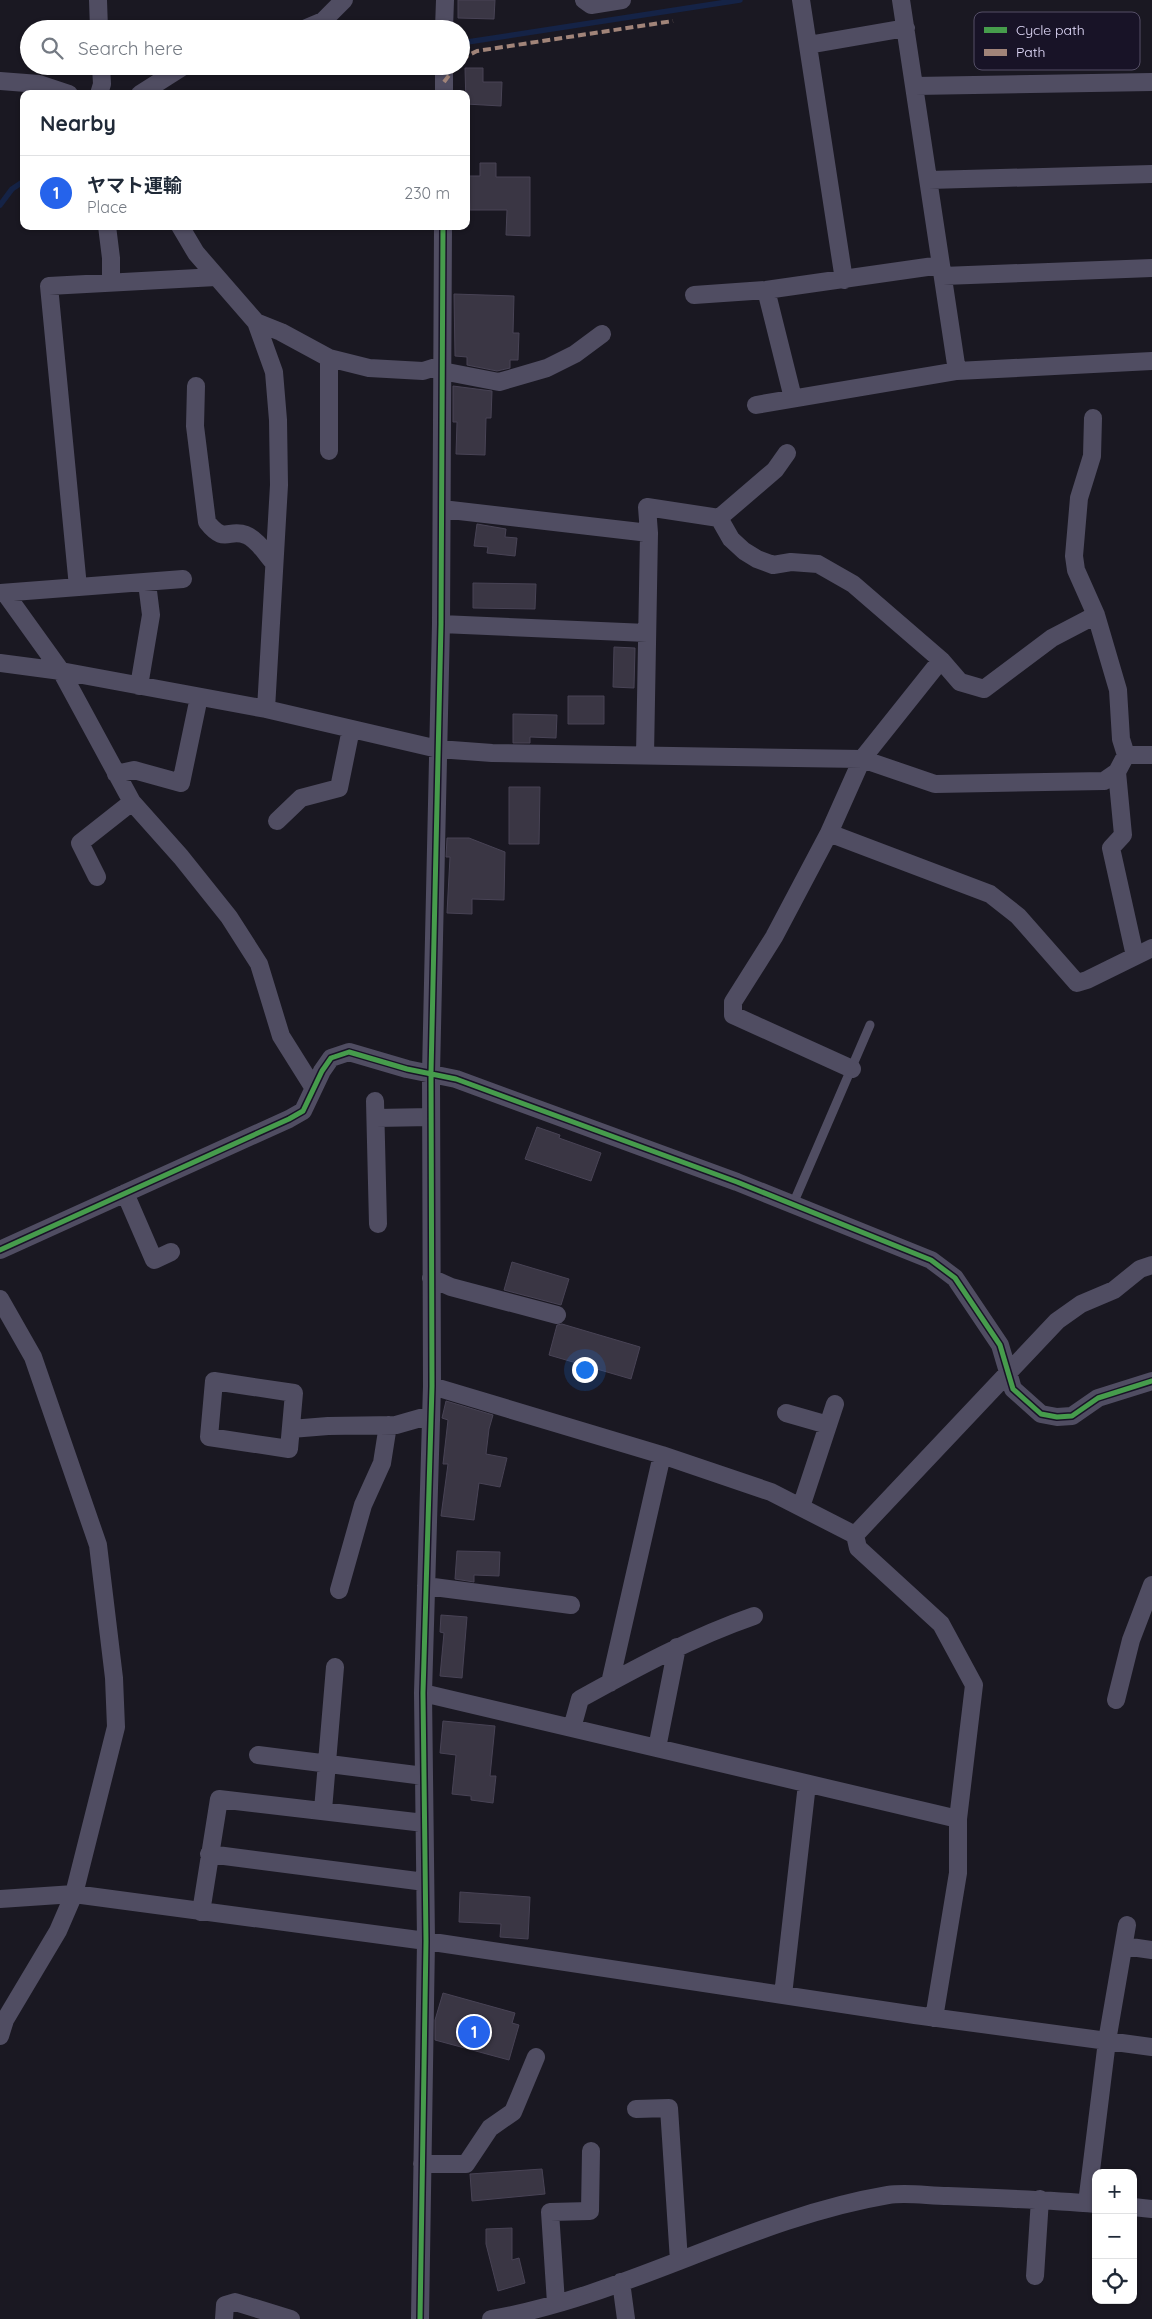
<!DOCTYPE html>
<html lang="en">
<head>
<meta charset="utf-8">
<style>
	body { margin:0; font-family:Quicksand,"Noto Sans JP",sans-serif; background:#f2f2f3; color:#1f2937 }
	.controls { position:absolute; right:15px; bottom:15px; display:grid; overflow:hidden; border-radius:10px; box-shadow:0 1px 4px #0004 }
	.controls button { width:45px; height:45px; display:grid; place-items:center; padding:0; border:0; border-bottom:1px solid #e0e1e3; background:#fff; color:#1f2937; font:25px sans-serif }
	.you { position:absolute; left:584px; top:1369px; width:18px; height:18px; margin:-12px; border:4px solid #fff; border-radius:50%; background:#1a73e8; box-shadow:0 0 0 8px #1a73e833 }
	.badge { display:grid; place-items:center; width:32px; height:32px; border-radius:50%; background:#2563eb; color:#fff; font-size:16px; font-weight:700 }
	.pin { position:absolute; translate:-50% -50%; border:2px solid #fff; box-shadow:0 1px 5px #0006 }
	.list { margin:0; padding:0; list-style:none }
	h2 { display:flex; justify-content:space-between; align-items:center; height:65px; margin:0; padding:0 20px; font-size:21px }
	h2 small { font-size:16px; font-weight:400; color:#747a83 }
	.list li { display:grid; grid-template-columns:32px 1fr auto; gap:15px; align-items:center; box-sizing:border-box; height:75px; padding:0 20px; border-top:1px solid #e0e1e3 }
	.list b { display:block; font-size:19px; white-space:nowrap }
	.list p { margin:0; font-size:16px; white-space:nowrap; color:#747a83 }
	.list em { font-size:16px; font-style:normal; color:#747a83 }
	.icon { flex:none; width:28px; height:28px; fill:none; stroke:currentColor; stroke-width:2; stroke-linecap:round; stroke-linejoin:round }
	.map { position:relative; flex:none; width:1152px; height:2319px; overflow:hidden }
	.search { position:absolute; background:#fff; box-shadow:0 1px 4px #0004; left:20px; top:20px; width:450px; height:55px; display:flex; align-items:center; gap:12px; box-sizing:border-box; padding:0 18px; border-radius:28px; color:#747a83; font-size:19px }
	.panel { position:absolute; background:#fff; box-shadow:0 1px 4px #0004; left:20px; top:90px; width:450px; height:140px; border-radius:10px }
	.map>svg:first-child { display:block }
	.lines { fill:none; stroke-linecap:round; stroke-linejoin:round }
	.stream { stroke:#152346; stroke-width:5.5 }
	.building { fill:#3a3644; stroke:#484355 }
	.lane { stroke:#504d62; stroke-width:9 }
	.street { stroke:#504d62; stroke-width:18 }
	.quiet { stroke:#a18479; stroke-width:4; stroke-dasharray:8 4; stroke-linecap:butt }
	.cycleway-casing { stroke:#181327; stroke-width:8 }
	.cycleway { stroke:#469c4c; stroke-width:5 }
	.key { fill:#181327; stroke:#554f67; stroke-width:1 }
	.key-label { font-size:14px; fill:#e3dcfc }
</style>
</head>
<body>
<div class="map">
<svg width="1152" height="2319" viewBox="0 0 1152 2319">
	<rect width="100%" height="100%" fill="#1a1822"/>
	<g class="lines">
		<path class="stream" d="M461 43 740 0
			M0 205 12 189 24 181"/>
	</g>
	<path class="building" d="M458 0H495L494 19 458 18Z
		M465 68H483V82H502L501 106 466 104Z
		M480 163H496V177H530V236L506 235 507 210H470L469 176H480Z
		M454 294 514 296 513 333H519L518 360H510V368L497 371 467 365V357L455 356Z
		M453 386 492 391 491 418H486L485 455 456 454 457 422H453Z
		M477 524 506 529 505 537 517 538 515 556 487 553 488 547 474 546Z
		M473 583 536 584 535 609 473 608Z
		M614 647 635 648 634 688 613 687Z
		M568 696H604V724H568Z
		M513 714 557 715 556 738 530 737V743H513Z
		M509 787H540L539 844H509Z
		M447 838H469L505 852 504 900 472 899V914L447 913 450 857H446Z
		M537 1127 560 1135 559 1138 601 1153 591 1181 525 1159Z
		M512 1262 569 1279 561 1305 504 1290Z
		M562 1324 640 1347 631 1379 549 1355 557 1325Z
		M446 1401 493 1415 489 1429 486 1454 507 1458 500 1487 479 1483 474 1520 441 1516 448 1464H443L448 1420 442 1418Z
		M457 1551 500 1552 499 1576 474 1575V1582L455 1579Z
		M441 1615 467 1617 462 1678 440 1676 444 1633 440 1632Z
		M443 1721 495 1726 490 1776H496L493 1803 471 1800V1796L452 1794 456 1755 440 1753Z
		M460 1892 530 1897 528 1939 500 1937 501 1924 459 1922Z
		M443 1993 515 2013 512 2023 519 2025 509 2060 435 2040V2020Z
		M542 2169 545 2194 472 2201 470 2174Z
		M512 2228V2260L519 2258 525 2283 498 2291 486 2244V2229Z"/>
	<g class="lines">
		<path class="lane" d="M793 1204 870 1025"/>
		<path class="street" d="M98 0 99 29
			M584 0 591 5 622 0
			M801 0 844 280
			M901 0 957 371
			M304 29 323 21 344 0
			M444 29 445 0
			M808 45 906 28
			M0 81 39 84 69 94
			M915 86 1152 82
			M99 94 102 84 101 66
			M140 94 184 66
			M444 94V66
			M929 180 1152 174
			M107 226 111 258V283
			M180 226 196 253 256 322 281 332 329 358 369 368 423 371 442 365
			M943 276 1152 268
			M766 290 793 398
			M694 295 766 290 941 265
			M256 322 274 372 278 420 279 485 266 709
			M329 358V451
			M442 371 499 382 547 368 575 354 602 334
			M196 386 195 426 207 522C225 545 228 528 246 535 258 540 265 553 274 563
			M756 405 957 371 1152 361
			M1093 418 1092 456 1079 498 1074 556 1076 570 1096 615 1118 690 1121 739 1126 755
			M442 509 649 533 645 755
			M719 518 731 539 744 551 757 559 773 565 791 562 818 564 853 584 941 660 960 682 984 689 1052 638 1096 615
			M649 533 647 507 719 518 775 470 787 453
			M78 587 49 286 216 277
			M0 593 183 579
			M5 593 61 671 132 802 181 857 229 917 259 964 281 1036 313 1087
			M441 624 647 633
			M0 663 61 671 266 709 438 749 492 753 862 759 935 784 1104 781 1117 772 1126 755H1152
			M139 686 151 615 147 583
			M1117 772 1123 835 1111 848 1135 956
			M116 774 134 770 181 783 199 697
			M277 821 301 798 339 788 351 729
			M829 833 990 894 1018 916 1077 983 1087 980 1152 948
			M97 877 80 843 132 802
			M852 1069 733 1015V1002L774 937 829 833 862 759 941 660
			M375 1101 378 1224
			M376 1118 431 1117
			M125 1193 154 1260 171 1252
			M0 1250 289 1119 303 1111 322 1071 331 1058 349 1052 407 1069 456 1079 737 1182 931 1260 955 1278 1000 1345 1013 1389 1041 1414 1057 1417 1072 1416 1098 1398 1152 1381
			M431 1278 451 1287 557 1315
			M0 1299 33 1357 98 1545 114 1678 116 1727 74 1894 58 1931 5 2020 0 2036
			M214 1381 294 1393 289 1449 209 1437Z
			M432 1386 662 1455 771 1492 855 1535 858 1548 941 1624 974 1685 958 1819V1873L934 2018
			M786 1413 828 1425
			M291 1429 328 1426 396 1425 431 1415
			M801 1507 835 1404
			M855 1535 1057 1321 1081 1304 1114 1290 1140 1269 1152 1265
			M426 1586 571 1605
			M339 1590 363 1505 382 1463 388 1425
			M610 1683 662 1455
			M423 1693 958 1819
			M1116 1700 1131 1640 1152 1585
			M572 1728 580 1699C636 1668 693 1637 754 1616
			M657 1748 677 1647
			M258 1755 424 1776
			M323 1810 335 1667
			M209 1854 425 1882
			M0 1899 74 1894 426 1941 915 2015 1152 2047
			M201 1912 219 1799 424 1823
			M1124 1946 1152 1950
			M783 1995 807 1784
			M636 2109 669 2108 679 2261
			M422 2164H466L490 2128 513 2112 536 2057
			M1087 2203 1107 2041 1127 1925
			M1133 2207 1152 2209
			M1035 2276 1040 2199
			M621 2282 626 2319
			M556 2303 550 2212 590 2211 591 2151
			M224 2319 225 2305 235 2302 291 2319
			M420 2319 426 1941 423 1693 432 1386 431 1073 441 624 443 226
			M491 2319C627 2296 751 2218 888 2195 907 2192 929 2196 948 2196 998 2198 1047 2200 1096 2204"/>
		<path class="quiet" d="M461 59 477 51 673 21
			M444 82 456 66"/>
		<defs>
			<path id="cycleway" d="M0 1250 289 1119 303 1111 322 1071 331 1058 349 1052 407 1069 456 1079 737 1182 931 1260 955 1278 1000 1345 1013 1389 1041 1414 1057 1417 1072 1416 1098 1398 1152 1381
				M420 2319 426 1941 423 1693 432 1386 431 1073 441 624 443 226"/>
		</defs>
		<use href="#cycleway" class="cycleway-casing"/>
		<use href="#cycleway" class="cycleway"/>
	</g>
	<rect x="974" y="12" width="166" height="58" rx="8" class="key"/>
	<rect x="984" y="27" width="23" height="6" fill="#469c4c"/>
	<rect x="984" y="49" width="23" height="7" fill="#a18479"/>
	<g class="key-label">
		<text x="1016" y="35">Cycle path</text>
		<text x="1016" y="57">Path</text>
	</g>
</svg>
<div class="controls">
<button>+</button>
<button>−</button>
<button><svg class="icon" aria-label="locate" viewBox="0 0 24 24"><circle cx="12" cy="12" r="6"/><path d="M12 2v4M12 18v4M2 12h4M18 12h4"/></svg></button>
</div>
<div class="you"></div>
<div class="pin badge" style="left:474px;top:2032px">1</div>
<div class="search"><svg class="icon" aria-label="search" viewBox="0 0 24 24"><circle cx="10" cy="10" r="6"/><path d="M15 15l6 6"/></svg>Search here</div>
<section class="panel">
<h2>Nearby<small></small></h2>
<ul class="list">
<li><span class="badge">1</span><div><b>ヤマト運輸</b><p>Place</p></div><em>230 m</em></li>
</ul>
</section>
</div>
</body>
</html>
